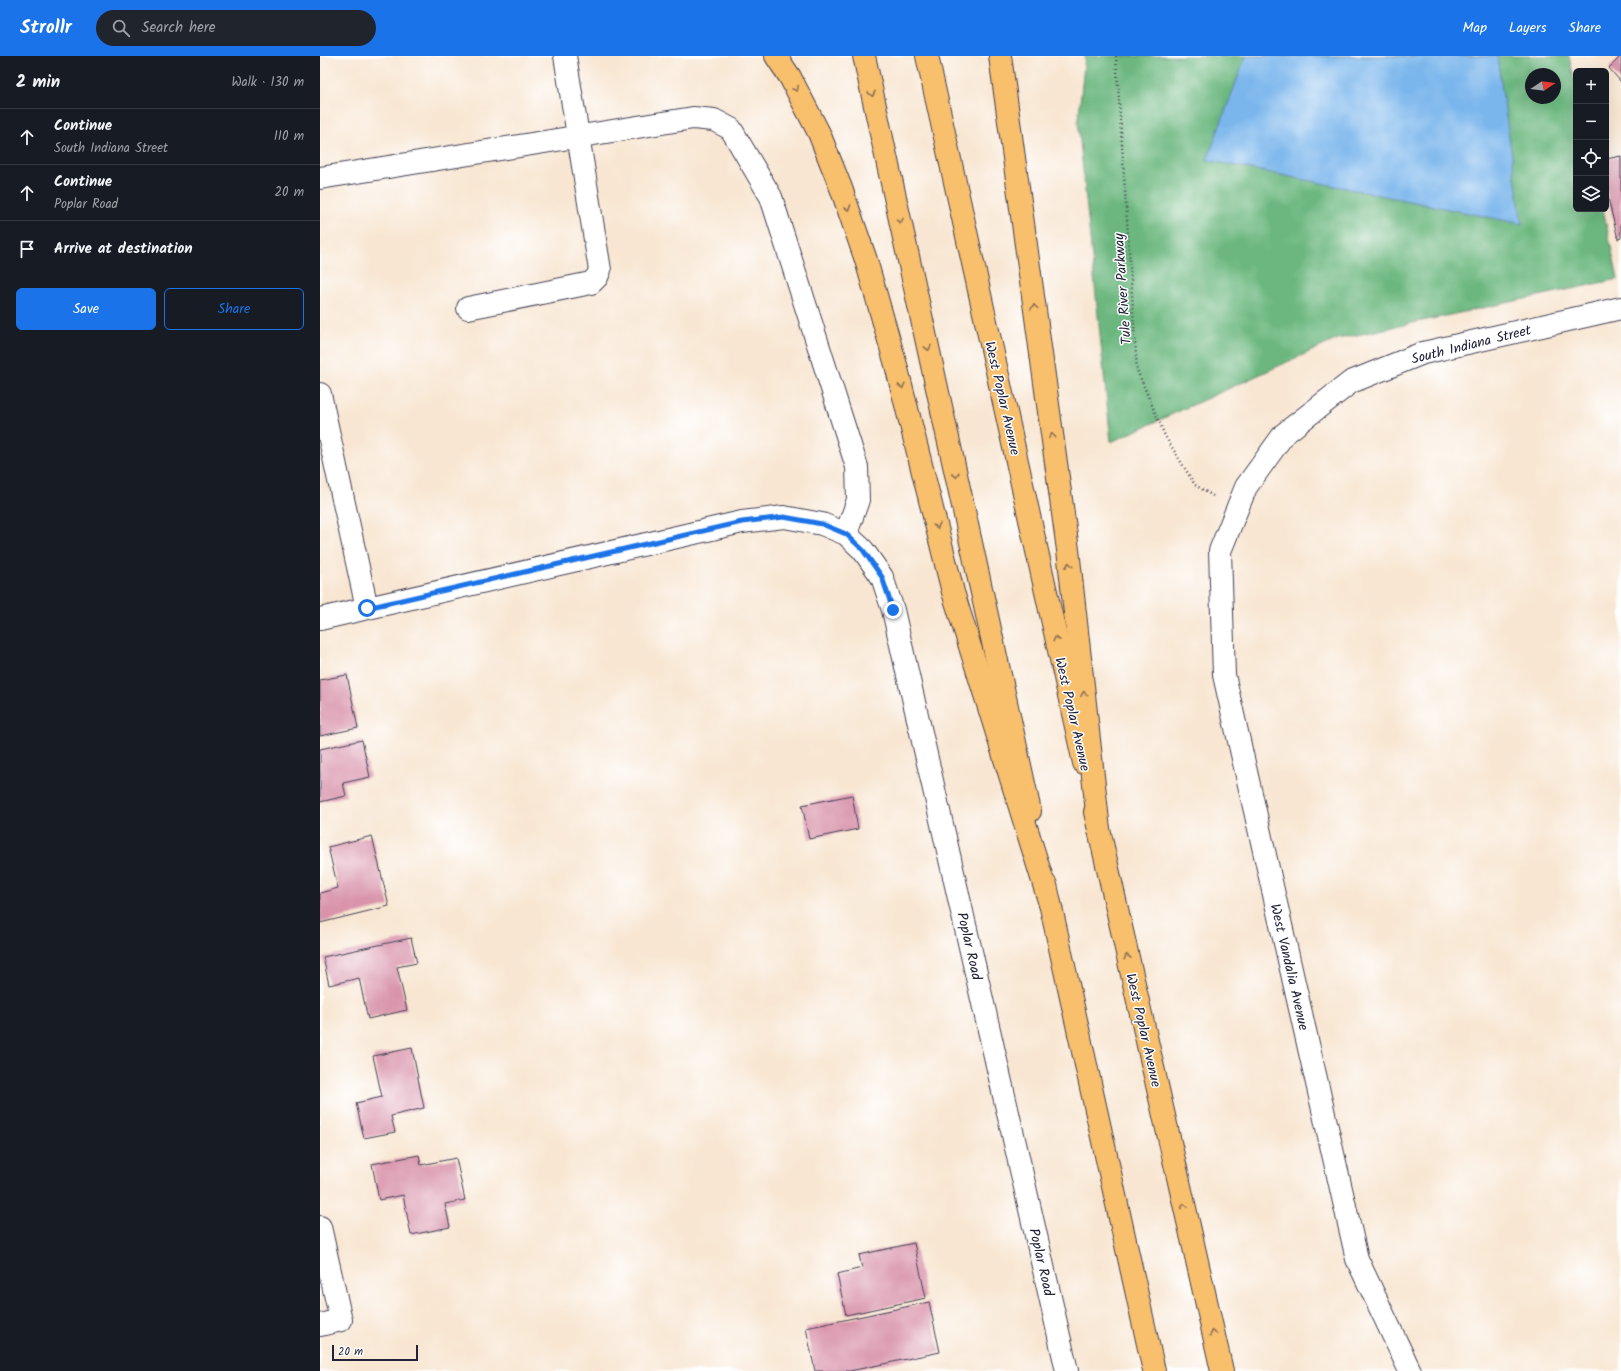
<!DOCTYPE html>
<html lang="en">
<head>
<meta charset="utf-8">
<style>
	body { margin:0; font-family:Kalam,sans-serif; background:#20242c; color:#f1f3f6 }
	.controls { position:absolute; right:12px; top:12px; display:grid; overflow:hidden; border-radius:6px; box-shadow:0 4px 16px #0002 }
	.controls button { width:36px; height:36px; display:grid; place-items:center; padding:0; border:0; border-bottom:1px solid #363941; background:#171b24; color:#f1f3f6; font:20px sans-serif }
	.compass { position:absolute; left:1205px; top:12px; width:36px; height:36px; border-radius:50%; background:#171b24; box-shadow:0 4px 16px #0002; rotate:77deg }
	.scale { position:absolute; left:12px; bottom:10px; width:86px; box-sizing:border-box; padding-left:4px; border:2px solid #22223b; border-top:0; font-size:11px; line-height:14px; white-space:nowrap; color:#22223b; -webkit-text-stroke:3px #fff; paint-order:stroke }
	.stop { position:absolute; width:12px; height:12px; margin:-9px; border:3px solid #1a73e8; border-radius:50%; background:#fff }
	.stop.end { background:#1a73e8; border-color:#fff; box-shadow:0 1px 4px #0008 }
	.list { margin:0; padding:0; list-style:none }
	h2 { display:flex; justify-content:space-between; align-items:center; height:52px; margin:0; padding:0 16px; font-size:17px }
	h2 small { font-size:13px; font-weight:400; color:#9ea1a6 }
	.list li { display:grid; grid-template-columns:26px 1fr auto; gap:12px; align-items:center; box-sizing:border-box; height:56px; padding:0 16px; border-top:1px solid #363941 }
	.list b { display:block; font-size:15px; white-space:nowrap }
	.list p { margin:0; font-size:13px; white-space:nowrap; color:#9ea1a6 }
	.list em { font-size:13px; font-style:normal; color:#9ea1a6 }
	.actions { display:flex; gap:8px; padding:12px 16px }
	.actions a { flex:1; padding:9px 0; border:1px solid #1a73e8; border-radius:6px; text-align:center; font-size:14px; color:#1a73e8 }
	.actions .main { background:#1a73e8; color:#fff }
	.icon { flex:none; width:22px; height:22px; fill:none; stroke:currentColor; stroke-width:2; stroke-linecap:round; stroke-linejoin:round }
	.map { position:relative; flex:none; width:1301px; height:1315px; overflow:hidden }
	header { display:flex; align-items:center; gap:24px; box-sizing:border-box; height:56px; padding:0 20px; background:#1a73e8; color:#fff }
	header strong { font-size:19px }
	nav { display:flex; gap:22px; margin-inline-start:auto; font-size:14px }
	.search { width:280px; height:36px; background:#20242c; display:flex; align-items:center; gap:10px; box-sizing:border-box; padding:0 14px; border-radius:22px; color:#9ea1a6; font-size:15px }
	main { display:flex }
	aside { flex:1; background:#171b24 }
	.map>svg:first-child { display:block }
	.forest { fill:#6cb77f; stroke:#476c5d; fill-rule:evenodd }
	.water { fill:#7ab6ec; stroke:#4e6c94 }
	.building { fill:#d994ac }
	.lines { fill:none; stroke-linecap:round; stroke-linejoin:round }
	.minor-casing { stroke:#423f52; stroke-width:24 }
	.major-casing { stroke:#423f52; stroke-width:24 }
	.highway-casing { stroke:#423f52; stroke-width:24 }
	.path { stroke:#423f52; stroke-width:2.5; stroke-dasharray:1 3; stroke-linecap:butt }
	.minor { stroke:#fff; stroke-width:22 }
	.major { stroke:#f8bf6c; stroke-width:22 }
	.highway { stroke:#f8bf6c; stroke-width:22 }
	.oneway { stroke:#8d7054 }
	.route { stroke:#1a73e8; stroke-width:5 }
	.labels { text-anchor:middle; stroke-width:3; stroke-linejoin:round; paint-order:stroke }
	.street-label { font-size:14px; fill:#22223b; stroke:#fff }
</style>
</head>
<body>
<header>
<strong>Strollr</strong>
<div class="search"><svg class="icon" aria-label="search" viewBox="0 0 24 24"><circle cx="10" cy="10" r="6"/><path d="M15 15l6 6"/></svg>Search here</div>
<nav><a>Map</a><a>Layers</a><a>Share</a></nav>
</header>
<main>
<aside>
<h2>2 min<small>Walk · 130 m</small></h2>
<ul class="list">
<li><svg class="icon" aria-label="ahead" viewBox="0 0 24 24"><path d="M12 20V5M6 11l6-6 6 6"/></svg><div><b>Continue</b><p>South Indiana Street</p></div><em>110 m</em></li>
<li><svg class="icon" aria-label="ahead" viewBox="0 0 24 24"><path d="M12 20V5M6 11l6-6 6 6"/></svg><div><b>Continue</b><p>Poplar Road</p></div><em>20 m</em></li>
<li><svg class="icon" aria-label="arrive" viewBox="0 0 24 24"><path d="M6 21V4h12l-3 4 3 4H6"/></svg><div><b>Arrive at destination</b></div></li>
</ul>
<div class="actions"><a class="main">Save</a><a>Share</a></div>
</aside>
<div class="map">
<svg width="1301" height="1315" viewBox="0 0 1301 1315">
	<rect width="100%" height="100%" fill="#fff"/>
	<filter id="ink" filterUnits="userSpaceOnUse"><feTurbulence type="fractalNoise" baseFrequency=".025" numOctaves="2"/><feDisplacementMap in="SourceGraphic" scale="8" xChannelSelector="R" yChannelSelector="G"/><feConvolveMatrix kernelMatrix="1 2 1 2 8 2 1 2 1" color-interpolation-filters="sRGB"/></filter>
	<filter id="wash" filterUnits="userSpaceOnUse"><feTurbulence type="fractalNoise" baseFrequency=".012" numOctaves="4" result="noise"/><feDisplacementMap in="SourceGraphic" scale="16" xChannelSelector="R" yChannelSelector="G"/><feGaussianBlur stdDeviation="0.9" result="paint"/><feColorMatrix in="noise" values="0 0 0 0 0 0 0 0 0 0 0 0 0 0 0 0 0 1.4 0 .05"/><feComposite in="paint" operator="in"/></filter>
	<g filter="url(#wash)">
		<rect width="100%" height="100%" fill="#f8e6d2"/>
		<path class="forest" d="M765 0H1249L1256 31V153H1283L1298 223 1018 283 791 386 758 66ZM1211 18H1235V42H1211Z"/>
		<path class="water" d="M926 0H1177L1202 168 887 104Z"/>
		<g id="blocks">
			<path class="building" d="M1297 0H1301V26L1289 12 1299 2Z
				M1301 100V182L1298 183 1286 134V103Z
				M27 619 38 672 0 680V624Z
				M42 684 50 721 23 727 26 740 0 746V693Z
				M532 739 538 773 489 783 482 749Z
				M52 780 69 850 0 867V837L18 832 8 791Z
				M91 882 97 907 77 911 87 954 48 963 39 922 9 929 3 901Z
				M92 992 104 1052 71 1060 75 1076 44 1082 36 1047 62 1041 53 1000Z
				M99 1099 101 1109 136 1102 145 1144 125 1148 130 1171 91 1179 83 1139 59 1144 52 1108Z
				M594 1187 606 1242 526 1259 517 1218 542 1212 539 1199Z
				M609 1246 620 1296 530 1315H495L486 1272Z"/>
		</g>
	</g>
	<g filter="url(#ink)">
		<use href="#blocks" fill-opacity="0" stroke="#423f52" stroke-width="1"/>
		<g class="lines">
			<defs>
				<path id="minor" d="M0 122 373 62 394 64 411 73 451 141 537 411 538 444 526 478
					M148 252 271 227 277 221 280 214 245 0
					M0 338 47 552
					M0 563 422 466 464 461 502 468 526 478 543 494 562 521 573 554 747 1315
					M0 1171 21 1264 0 1269
					M1090 1315 1037 1203 904 619 900 495 926 431 964 378 1031 326 1103 297 1301 252"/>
				<path id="major" d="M544 0 710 755
					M607 0 764 707
					M775 756 902 1315
					M726 829 834 1315"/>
				<path id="highway" d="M456 0 470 21 499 77 521 132 546 204 576 309 633 536 730 848
					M680 0 748 494 779 774"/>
			</defs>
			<use href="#minor" class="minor-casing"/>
			<use href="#major" class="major-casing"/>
			<use href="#highway" class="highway-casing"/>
			<path class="path" d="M796 0 817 314 845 380 875 429 893 440"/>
			<use href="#minor" class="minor"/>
			<use href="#major" class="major"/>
			<use href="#highway" class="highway"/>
		</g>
		<defs><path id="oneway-chevron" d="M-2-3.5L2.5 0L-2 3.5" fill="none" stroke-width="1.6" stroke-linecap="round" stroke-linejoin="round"/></defs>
		<g class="oneway">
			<use href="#oneway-chevron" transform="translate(476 33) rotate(63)"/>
			<use href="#oneway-chevron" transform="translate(552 38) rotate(78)"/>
			<use href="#oneway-chevron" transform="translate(528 152) rotate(70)"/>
			<use href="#oneway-chevron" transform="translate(580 165) rotate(78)"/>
			<use href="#oneway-chevron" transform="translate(714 251) rotate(-98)"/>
			<use href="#oneway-chevron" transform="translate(608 292) rotate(78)"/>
			<use href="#oneway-chevron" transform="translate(582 330) rotate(76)"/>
			<use href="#oneway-chevron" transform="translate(732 380) rotate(-98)"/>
			<use href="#oneway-chevron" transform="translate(636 419) rotate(78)"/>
			<use href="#oneway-chevron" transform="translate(617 470) rotate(76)"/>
			<use href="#oneway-chevron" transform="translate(749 509) rotate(-96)"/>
			<use href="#oneway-chevron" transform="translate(736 583) rotate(-103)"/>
			<use href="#oneway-chevron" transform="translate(764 638) rotate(-96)"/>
			<use href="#oneway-chevron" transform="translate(807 901) rotate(-103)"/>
			<use href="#oneway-chevron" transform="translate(864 1150) rotate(-103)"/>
			<use href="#oneway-chevron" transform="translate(893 1277) rotate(-103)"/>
		</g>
	</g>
	<g class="lines" filter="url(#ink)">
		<path class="route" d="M47 552 422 466 464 461 502 468 526 478 543 494 562 521 573 554"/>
	</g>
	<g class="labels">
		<g class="street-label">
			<text transform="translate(802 233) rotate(-94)" y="5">Tule River Parkway</text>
			<text transform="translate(1151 288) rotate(-14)" y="5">South Indiana Street</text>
			<text transform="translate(683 342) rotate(77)" y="5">West Poplar Avenue</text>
			<text transform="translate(753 658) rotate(77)" y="5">West Poplar Avenue</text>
			<text transform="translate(650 890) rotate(77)" y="5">Poplar Road</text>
			<text transform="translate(970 911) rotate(77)" y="5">West Vandalia Avenue</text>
			<text transform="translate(824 974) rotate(77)" y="5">West Poplar Avenue</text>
			<text transform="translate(722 1206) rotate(77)" y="5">Poplar Road</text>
		</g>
	</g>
</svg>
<div class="controls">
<button>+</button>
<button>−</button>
<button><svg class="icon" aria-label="locate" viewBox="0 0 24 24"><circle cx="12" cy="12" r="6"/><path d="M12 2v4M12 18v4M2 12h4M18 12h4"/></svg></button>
<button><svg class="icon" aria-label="layers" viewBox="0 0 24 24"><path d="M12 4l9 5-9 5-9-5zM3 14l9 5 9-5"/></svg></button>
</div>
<svg class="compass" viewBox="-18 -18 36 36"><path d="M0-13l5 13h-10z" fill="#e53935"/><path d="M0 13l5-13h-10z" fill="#9ea1a6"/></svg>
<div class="scale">20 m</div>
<div class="stop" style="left:47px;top:552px"></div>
<div class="stop end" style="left:573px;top:554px"></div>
</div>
</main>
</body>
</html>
